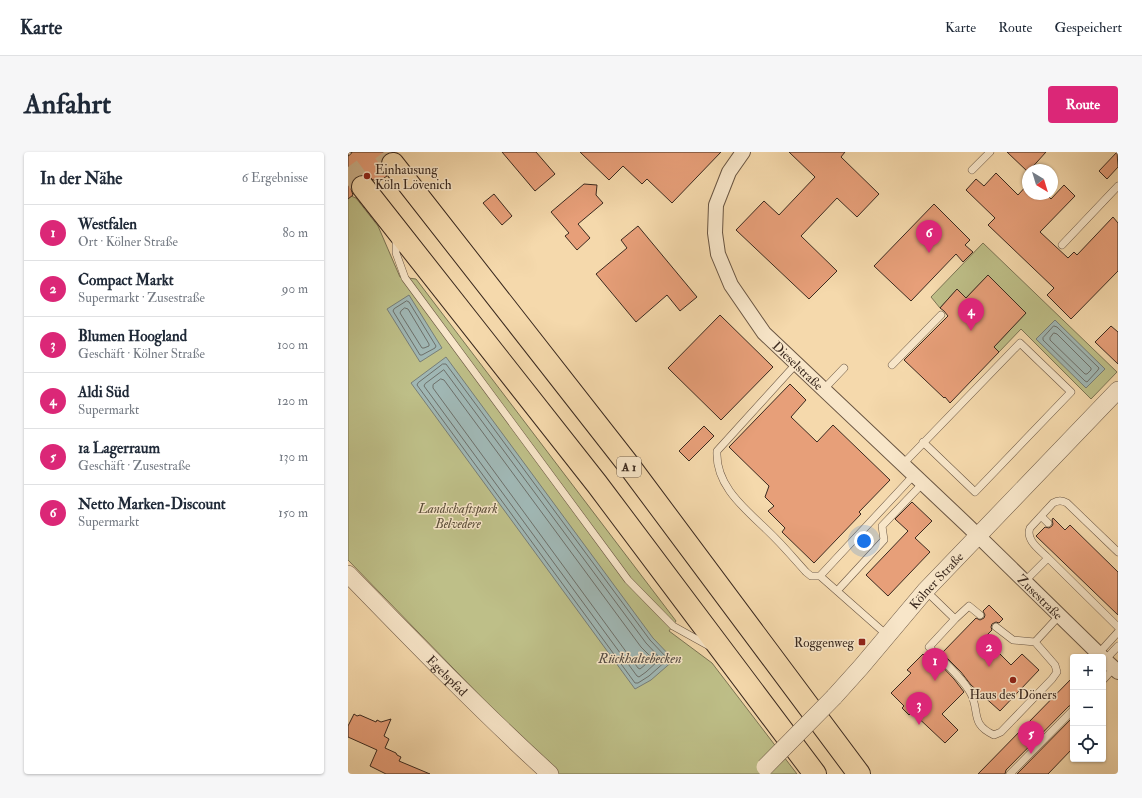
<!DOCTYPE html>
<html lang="de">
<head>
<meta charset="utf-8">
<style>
	body { margin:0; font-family:"IM FELL Double Pica",serif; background:#f6f6f7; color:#1f2937 }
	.controls { position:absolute; right:12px; bottom:12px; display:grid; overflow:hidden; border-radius:4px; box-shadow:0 1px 3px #0004 }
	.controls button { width:36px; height:36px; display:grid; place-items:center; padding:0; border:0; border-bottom:1px solid #e0e1e3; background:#fff; color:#1f2937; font:20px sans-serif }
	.compass { position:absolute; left:674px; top:12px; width:36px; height:36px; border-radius:50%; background:#fff; box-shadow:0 1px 3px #0004; rotate:142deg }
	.you { position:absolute; left:516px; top:389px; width:14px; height:14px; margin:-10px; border:3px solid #fff; border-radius:50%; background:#1a73e8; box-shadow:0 0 0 6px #1a73e833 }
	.badge { display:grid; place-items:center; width:26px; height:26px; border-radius:50%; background:#db2777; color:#fff; font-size:13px; font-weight:700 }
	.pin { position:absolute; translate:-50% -33px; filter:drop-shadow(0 1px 2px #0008) }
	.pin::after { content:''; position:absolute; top:21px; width:14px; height:12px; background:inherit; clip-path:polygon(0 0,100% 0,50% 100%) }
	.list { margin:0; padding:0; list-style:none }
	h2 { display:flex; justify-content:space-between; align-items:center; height:52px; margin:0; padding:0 16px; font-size:17px }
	h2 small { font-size:13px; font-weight:400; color:#747a83 }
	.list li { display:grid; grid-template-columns:26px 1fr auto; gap:12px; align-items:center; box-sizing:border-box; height:56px; padding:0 16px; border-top:1px solid #e0e1e3 }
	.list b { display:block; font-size:15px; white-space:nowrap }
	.list p { margin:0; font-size:13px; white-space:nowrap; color:#747a83 }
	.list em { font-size:13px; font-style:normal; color:#747a83 }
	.icon { flex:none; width:22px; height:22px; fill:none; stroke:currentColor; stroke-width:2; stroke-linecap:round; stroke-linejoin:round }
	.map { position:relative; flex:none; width:770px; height:622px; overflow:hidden; border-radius:4px }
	header { display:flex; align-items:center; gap:24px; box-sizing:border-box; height:56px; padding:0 20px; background:#fff; border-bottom:1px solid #e0e1e3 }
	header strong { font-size:19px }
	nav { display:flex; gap:22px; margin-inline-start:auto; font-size:14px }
	.intro { display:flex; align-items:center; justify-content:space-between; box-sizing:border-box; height:96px; padding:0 24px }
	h1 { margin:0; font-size:28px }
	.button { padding:10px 18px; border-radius:4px; background:#db2777; color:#fff; font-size:14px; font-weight:700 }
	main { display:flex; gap:24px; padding:0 24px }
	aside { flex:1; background:#fff; border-radius:4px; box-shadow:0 1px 3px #0004 }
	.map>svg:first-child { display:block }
	.green { fill:#bebf88; stroke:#7c7454 }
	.water { fill:#a0b7b4; stroke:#777e78 }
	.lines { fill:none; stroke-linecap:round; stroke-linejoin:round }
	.shore { stroke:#6d706a; stroke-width:1 }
	.building { fill:#e79f79; stroke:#3a291f }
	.motorway-tunnel { stroke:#d0b690; stroke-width:22; stroke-dasharray:22 11; stroke-linecap:butt }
	.service-casing { stroke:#695542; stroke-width:8 }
	.minor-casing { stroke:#695542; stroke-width:16 }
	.tertiary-casing { stroke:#695542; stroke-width:18 }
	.motorway-casing { stroke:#3a291f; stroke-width:24 }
	.service { stroke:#f8e6c9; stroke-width:7 }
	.minor { stroke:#f8e6c9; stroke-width:14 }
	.tertiary { stroke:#f8e6c9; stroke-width:17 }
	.motorway { stroke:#f5d9ac; stroke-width:22 }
	.rail-casing { stroke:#3a291f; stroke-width:4.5 }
	.rail { stroke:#f8e6c9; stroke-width:3; stroke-dasharray:9; stroke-linecap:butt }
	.tertiary-bridge-casing { stroke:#695542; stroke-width:18; stroke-linecap:butt }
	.tertiary-bridge { stroke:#f8e6c9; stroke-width:17 }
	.poi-dot { fill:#8f2418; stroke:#f8e6c9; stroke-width:1.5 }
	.labels { text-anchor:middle; stroke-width:3; stroke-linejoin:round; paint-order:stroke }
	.shield { fill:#f8e6c9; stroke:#736252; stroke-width:1 }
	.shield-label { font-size:12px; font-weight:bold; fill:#3a291f }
	.poi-label { font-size:13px; fill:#3a291f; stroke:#f8e6c9; text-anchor:start }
	.street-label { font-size:13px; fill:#3a291f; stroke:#f8e6c9 }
	.park-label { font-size:13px; font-style:italic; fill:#5b4e39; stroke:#f8e6c9 }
	.water-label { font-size:14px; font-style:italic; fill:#544c44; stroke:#f8e6c9 }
</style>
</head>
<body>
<header>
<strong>Karte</strong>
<nav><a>Karte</a><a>Route</a><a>Gespeichert</a></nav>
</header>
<div class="intro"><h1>Anfahrt</h1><a class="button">Route</a></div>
<main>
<aside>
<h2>In der Nähe<small>6 Ergebnisse</small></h2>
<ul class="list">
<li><span class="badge">1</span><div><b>Westfalen</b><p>Ort · Kölner Straße</p></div><em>80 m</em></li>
<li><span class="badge">2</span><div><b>Compact Markt</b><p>Supermarkt · Zusestraße</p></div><em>90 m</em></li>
<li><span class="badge">3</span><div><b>Blumen Hoogland</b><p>Geschäft · Kölner Straße</p></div><em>100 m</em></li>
<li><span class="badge">4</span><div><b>Aldi Süd</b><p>Supermarkt</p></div><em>120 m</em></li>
<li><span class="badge">5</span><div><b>1a Lagerraum</b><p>Geschäft · Zusestraße</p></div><em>130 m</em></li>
<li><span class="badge">6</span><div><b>Netto Marken-Discount</b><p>Supermarkt</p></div><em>150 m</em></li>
</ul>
</aside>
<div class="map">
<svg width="770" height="622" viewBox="0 0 770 622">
	<rect width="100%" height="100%" fill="#f5d9ac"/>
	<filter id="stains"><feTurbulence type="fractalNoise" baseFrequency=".005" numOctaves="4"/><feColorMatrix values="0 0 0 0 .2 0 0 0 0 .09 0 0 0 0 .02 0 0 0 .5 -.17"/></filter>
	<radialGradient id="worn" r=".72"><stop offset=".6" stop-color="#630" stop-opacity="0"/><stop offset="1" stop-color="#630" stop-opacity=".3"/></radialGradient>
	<path class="green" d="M0 40 3 44 8 46 30 74 52 125 68 127 328 469 321 479 364 511 449 622H208L0 408Z
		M635 91 769 220 743 247 673 177 651 200 646 195 678 161 640 123 618 146 609 137 592 156 583 145Z"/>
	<path class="water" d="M61 143 94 196 72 210 39 157Z
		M707 168 757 217 738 236 688 187Z
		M98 205 305 486 326 508 303 528 287 537 63 231Z"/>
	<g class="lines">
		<path class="shore" d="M59 149 61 150 88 194 87 196 74 203H72L45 159 46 157Z
			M57 156 60 157 81 192V194L76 196H74L52 161 53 159Z
			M706 174 709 175 751 216 750 218 739 230 737 229 695 188V186Z
			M706 181 709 182 743 216V218L739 222H737L702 188V186Z
			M95 212H98L302 488 319 506V508L301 524 290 531H287L69 233 70 231Z
			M96 218 298 491 312 506 311 508 298 520 291 525 289 524 76 234 77 232Z
			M93 227 96 228 293 495 303 505V508L292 517 290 516 85 236V233Z"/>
	</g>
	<path class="building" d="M0 0H42L37 2 33 8V14L39 24 33 28H25L19 23H14L8 25 3 31V37L5 43 0 47Z
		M154 0H188L207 22 187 39Z
		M232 0H373L324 51 299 27 294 32 275 14 261 28Z
		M441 0H497L493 5 531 42 509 65 489 46 453 84 489 119 461 147 388 78 416 49 431 63 467 25Z
		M659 0H698L680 20Z
		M769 0 770 15 759 27 751 19Z
		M648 21 670 43 680 32V42H698L703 47 716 33 727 44 692 80 720 106 726 100 729 103 765 65 770 71V119L723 167 699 143 706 136 640 73 647 66 618 38 628 27 636 34Z
		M236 32 249 33 248 43 255 51 230 72 242 86 229 98 217 84 221 81 203 60Z
		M146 42 164 64 154 73 135 51Z
		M586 52 622 88 617 93 625 100 615 110 608 102 563 149 526 114Z
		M290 74 349 145 332 159 319 143 288 170 248 122 279 96 273 88Z
		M640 123 678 161 646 195 651 200 602 251 597 245 596 246 556 208 600 164 596 159 592 156 609 137 618 146Z
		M372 163 425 215 373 268 320 216Z
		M763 174 770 180V212L747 190Z
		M442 232 458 248 443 265 469 290 485 273 542 328 511 360 513 362 466 411 434 380 437 376 420 359 426 354 417 345 421 334 381 295Z
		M356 274 366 284 341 309 331 299Z
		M564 350 584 369 567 386 582 400 540 444 518 423 560 379 547 367Z
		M705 366 717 378 722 373 770 420V463L688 384 697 375 701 376 704 374 705 372 704 368Z
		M641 453 655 467 651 471 648 470 644 472 643 475 644 478 636 486 663 513 674 502 691 518 652 559 623 533 613 520 594 501 628 466 632 468 636 466 637 463 635 459Z
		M575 502 584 511 588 508 606 527 616 540 594 562 610 578 597 591 564 560 561 563 554 556 556 554 543 541 563 521 559 518Z
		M725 525V553L721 554 658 618 657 622H630Z
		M6 562 9 564 12 563 28 570 29 568 33 570 43 567 36 584 41 587 37 596 48 601 49 603 53 605 51 609 82 622H38L22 614 29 598 0 585V574Z
		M725 565V596L700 622H669Z"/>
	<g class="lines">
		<path class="motorway-tunnel" d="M36 0 45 12
			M0 15 15 35"/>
		<defs>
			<path id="service" d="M624 18 642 0
				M48 87V101L57 126 280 428 325 474 361 494
				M714 93 770 34
				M448 212 369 299C367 337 403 361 427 386 438 397 448 409 458 420L463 424H472L566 323
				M544 213 593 163
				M476 237 496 216
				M555 312 672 191 723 240 627 340 575 290
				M693 364 700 371
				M700 406 770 475
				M472 424 540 484
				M676 430 700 406C692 398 677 388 682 376L705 351C710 348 714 348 719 351L770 400
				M489 439 536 388 534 374 575 331
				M578 439 607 467 581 495C594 508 615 526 623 542 632 560 622 572 646 583L653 580 704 527 709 520 707 513 687 490 711 464
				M607 467 621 454 632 463
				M648 475 665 488 687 490
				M751 501 770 480
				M757 508 770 494
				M755 528 766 516
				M662 622 725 558"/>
			<g id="minor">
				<path id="s1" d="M395 0 381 20 368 53 367 81 370 102 383 133 416 181 620 374 754 505"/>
				<path d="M755 506 770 520"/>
			</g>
			<g id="tertiary">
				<path id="s2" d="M0 422C66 490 132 558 202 622"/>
				<path id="s3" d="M486 545 513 515 577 439 770 238"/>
			</g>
			<path id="motorway" d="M45 12 279 311 511 622
				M15 35 249 332 467 622"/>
		</defs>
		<use href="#service" class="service-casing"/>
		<use href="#minor" class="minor-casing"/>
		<use href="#tertiary" class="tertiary-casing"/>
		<use href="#motorway" class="motorway-casing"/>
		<use href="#service" class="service"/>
		<use href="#minor" class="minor"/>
		<use href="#tertiary" class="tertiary"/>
		<use href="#motorway" class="motorway"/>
		<defs>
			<path id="rail" d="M0 2 2 0"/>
		</defs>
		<use href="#rail" class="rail-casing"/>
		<use href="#rail" class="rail"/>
		<defs>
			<path id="tertiary-bridge" d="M417 615 486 545"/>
		</defs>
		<use href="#tertiary-bridge" class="tertiary-bridge-casing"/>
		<use href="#tertiary-bridge" class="tertiary-bridge"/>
	</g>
	<g class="poi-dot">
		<circle cx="19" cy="24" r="4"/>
		<rect x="510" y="486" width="8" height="8" rx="2"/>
		<circle cx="665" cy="528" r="4"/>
	</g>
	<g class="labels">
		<rect class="shield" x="269" y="305" width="24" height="20" rx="3"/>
		<g class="shield-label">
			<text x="281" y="319">A 1</text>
		</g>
		<g class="poi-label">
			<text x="27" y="22">Einhausung<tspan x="27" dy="15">Köln Lövenich</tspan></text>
			<text x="506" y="495" text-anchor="end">Roggenweg</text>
			<text x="665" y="547" text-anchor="middle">Haus des Döners</text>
		</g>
		<g class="street-label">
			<text dy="5" stroke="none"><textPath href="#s1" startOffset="248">Dieselstraße</textPath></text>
			<text dy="5" stroke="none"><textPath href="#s3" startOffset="155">Kölner Straße</textPath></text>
			<text dy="5" stroke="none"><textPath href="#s1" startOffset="583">Zusestraße</textPath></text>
			<text dy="5" stroke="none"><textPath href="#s2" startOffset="142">Egelspfad</textPath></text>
		</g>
		<g class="park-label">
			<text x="110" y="361">Landschaftspark<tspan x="110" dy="15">Belvedere</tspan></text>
		</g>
		<g class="water-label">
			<text x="292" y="511">Rückhaltebecken</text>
		</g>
	</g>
	<rect width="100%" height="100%" filter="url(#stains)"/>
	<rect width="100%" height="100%" fill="url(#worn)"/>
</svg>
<div class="controls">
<button>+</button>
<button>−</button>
<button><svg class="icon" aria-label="locate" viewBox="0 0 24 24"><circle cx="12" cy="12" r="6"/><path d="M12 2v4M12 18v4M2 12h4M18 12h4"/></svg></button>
</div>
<svg class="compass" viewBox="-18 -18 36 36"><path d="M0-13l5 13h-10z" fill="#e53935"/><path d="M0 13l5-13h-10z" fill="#747a83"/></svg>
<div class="you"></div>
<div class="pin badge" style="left:587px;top:529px">1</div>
<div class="pin badge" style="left:641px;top:515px">2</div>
<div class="pin badge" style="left:571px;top:573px">3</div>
<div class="pin badge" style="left:623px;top:179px">4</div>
<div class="pin badge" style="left:683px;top:602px">5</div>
<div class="pin badge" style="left:581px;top:101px">6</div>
</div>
</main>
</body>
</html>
